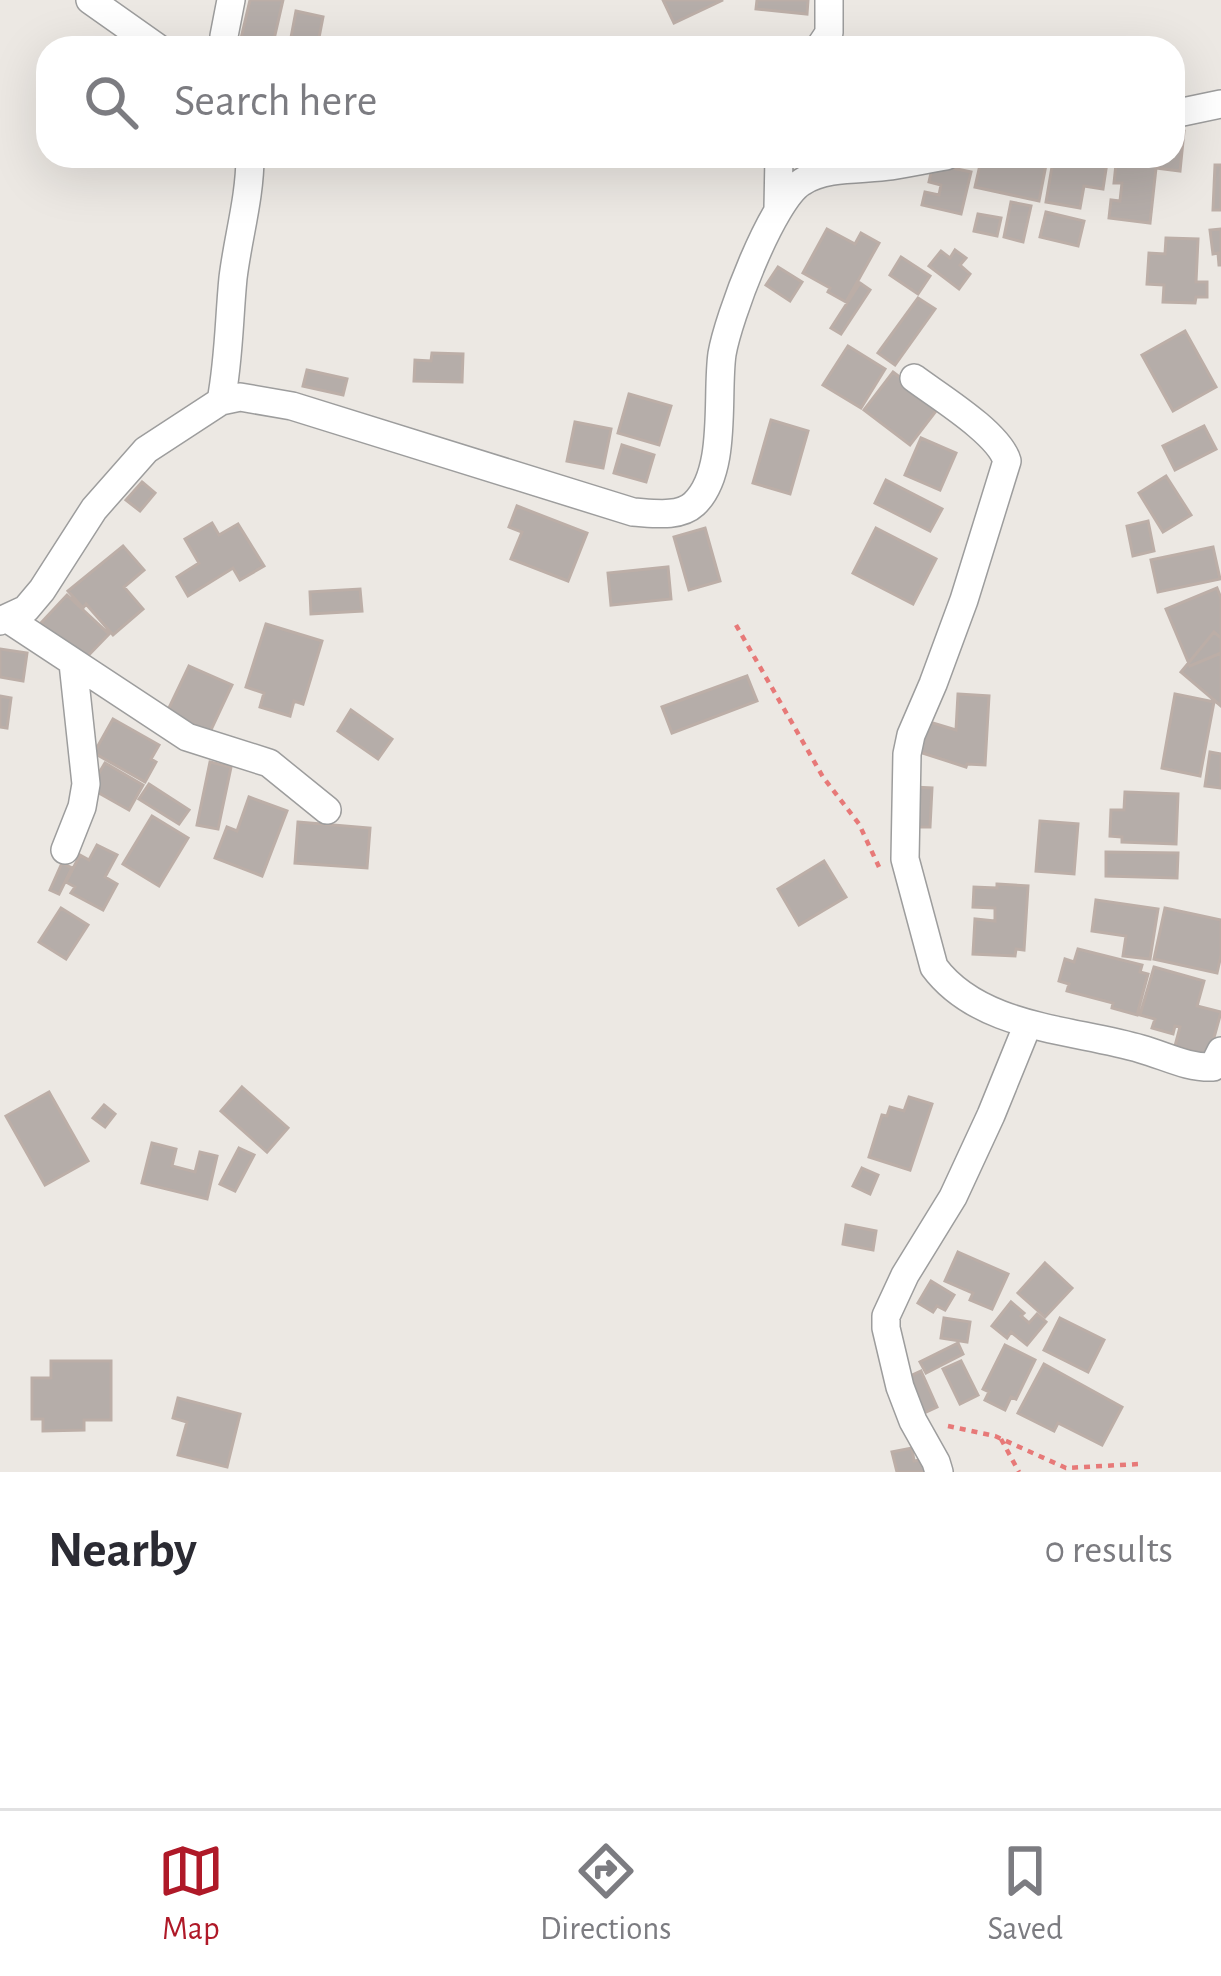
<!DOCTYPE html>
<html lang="en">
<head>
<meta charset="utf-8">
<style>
	body { margin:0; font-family:"Alegreya Sans",sans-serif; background:#f7f7f7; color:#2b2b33 }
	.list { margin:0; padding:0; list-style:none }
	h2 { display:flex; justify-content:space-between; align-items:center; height:156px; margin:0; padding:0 48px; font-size:51px }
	h2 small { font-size:39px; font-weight:400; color:#7c7c81 }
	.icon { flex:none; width:66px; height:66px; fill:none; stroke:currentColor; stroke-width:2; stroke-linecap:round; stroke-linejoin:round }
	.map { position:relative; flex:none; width:1221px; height:1472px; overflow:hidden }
	.search { position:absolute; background:#fff; box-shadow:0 12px 48px #0002; left:36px; right:36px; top:36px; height:132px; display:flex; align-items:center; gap:30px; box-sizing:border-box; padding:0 42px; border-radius:36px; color:#7c7c81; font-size:45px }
	.sheet { height:336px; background:#fff }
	nav { display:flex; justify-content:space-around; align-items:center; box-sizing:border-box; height:168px; border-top:3px solid #e1e1e2; background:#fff; font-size:33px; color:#7c7c81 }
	nav a { display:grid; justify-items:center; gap:6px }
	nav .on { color:#af1928 }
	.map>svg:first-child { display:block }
	.building { fill:#b5ada9; stroke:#bcaea7; stroke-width:3 }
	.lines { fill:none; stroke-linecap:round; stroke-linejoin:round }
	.minor-casing { stroke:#9d9d9d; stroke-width:30 }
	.path { stroke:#e77978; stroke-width:4.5; stroke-dasharray:6 6; stroke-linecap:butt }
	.minor { stroke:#fff; stroke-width:27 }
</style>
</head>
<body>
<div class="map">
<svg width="1221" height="1472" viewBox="0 0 1221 1472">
	<rect width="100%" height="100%" fill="#ece8e3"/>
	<path class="building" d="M250 0H283L272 48 239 47Z
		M663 0H723L674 23Z
		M757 0H808L807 14 756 9Z
		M296 11 323 17 317 48H289Z
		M1173 130 1184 131 1180 171 1156 168 1150 223 1109 218 1111 200 1120 201 1122 183H1114L1116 164 1128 165V159L1120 158V156H1173Z
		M982 156H1004L1046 165 1039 201 975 187Z
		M1073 156H1108L1103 189 1084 186 1080 208 1046 202 1053 161 1071 164Z
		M933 164 971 172 961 214 922 205 925 192 939 195 941 185 929 182Z
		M1215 165H1221V210H1213Z
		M1011 202 1031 206 1023 242 1004 237Z
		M1046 212 1084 221 1078 246 1040 237Z
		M978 214 1001 218 997 236 974 231Z
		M827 229 855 244 861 233 879 243 846 302 828 292 830 288 803 273Z
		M1221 229V265H1219L1218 253 1213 254 1210 230Z
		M1166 238 1198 239 1196 282H1207V297H1196L1195 303 1163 302 1164 285 1147 284 1149 253 1165 254Z
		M955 250 966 258 960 265 970 274 959 289 929 266 941 251 950 258Z
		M901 257 930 276 918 294 890 275Z
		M778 267 802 282 790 301 766 285Z
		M860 283 870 290 841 334 831 328Z
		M918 298 935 309 895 365 878 353Z
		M1185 331 1216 387 1173 411 1142 355Z
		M848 346 885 369 861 408 823 385Z
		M432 353 463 354 462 382 414 381 415 360 431 361Z
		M307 370 347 379 343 395 303 386Z
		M893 372 939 407 910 445 864 410Z
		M629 394 671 406 659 445 618 433Z
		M771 420 808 431 790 494 753 483Z
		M575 422 611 429 603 468 567 461Z
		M1204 426 1216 449 1175 470 1163 446Z
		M921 438 956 453 940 490 905 475Z
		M622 445 654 455 646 482 614 473Z
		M1166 476 1191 515 1163 532 1139 493Z
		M886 480 942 509 930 531 875 503Z
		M142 482 155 493 140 511 126 500Z
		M517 506 587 533 568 581 511 559 522 532 509 527Z
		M1148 521 1154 551 1133 556 1127 526Z
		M212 523 219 535 238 524 264 566 240 580 233 568 188 596 177 577 199 563 185 539Z
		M705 528 720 581 689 590 674 537Z
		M876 528 936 559 913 604 853 573Z
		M123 546 144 570 124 587 143 609 113 635 86 604 83 608 68 591Z
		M1213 547 1220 579 1158 592 1151 560Z
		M668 567 671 599 611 605 608 573Z
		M1217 588 1221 598V653L1190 666 1166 609Z
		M360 589 362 611 311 614 310 592Z
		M67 595 109 634 83 661 41 623Z
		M266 624 322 641 303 704 294 701 290 716 260 707 264 693 246 687Z
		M1214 632 1221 638V706L1181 672Z
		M0 649 27 653 23 681 0 677Z
		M189 666 232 685 210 732 167 712Z
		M747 676 757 701 672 733 662 707Z
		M958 694 989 696 985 765 967 764 966 767 910 749 920 719 956 730Z
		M1175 694 1214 702 1200 776 1162 768Z
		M0 696 11 698 7 728 0 727Z
		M351 710 392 739 378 759 338 731Z
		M113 719 159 745 151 759 156 762 145 782 94 753Z
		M1210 752 1221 754V788L1205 786Z
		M210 762 231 767 218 829 197 825Z
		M105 763 143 785 129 810 90 788Z
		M149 784 189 810 179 824 139 799Z
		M913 787 932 788 930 827H911Z
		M1125 792 1178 794 1176 844 1122 842V837L1110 836 1111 810H1124Z
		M249 797 287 811 262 876 215 858 227 827 237 831Z
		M152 816 188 838 159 886 123 864Z
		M1040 821 1078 824 1074 874 1036 871Z
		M298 822 370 828 367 868 295 863Z
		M97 845 117 855 105 877 117 884 103 910 71 893 75 887 66 882 80 855 89 860Z
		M1106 852 1178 853 1177 878 1106 876Z
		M824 861 846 897 799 925 778 889Z
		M62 863 72 868 59 894 50 890Z
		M997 884 1028 886 1024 950 1016 949 1015 956 973 954 975 919 995 921V908L973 907 974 887 997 888Z
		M1096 900 1158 909 1150 959 1123 956 1126 936 1092 931Z
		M61 908 88 925 66 959 39 942Z
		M1165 908 1221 920V955L1217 973 1154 959Z
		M1078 949 1142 965 1140 972 1148 974 1137 1015 1112 1008 1113 1003 1067 991 1069 984 1059 981 1065 959 1074 962Z
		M1154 967 1204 981 1197 1006 1221 1012 1209 1056 1175 1046 1180 1027 1175 1026 1173 1034 1152 1028 1155 1019 1140 1015Z
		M242 1087 288 1128 267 1152 221 1111Z
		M49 1092 88 1161 45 1185 6 1116Z
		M909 1097 932 1104 910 1170 869 1157 882 1115 887 1116 890 1107 904 1111Z
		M104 1105 115 1114 105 1127 93 1118Z
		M152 1143 176 1149 172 1166 195 1172 200 1152 217 1156 207 1199 142 1183Z
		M239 1148 254 1155 235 1191 220 1184Z
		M862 1168 878 1175 870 1194 853 1186Z
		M846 1225 876 1231 873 1250 843 1244Z
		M958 1252 1008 1274 992 1309 970 1300 973 1293 945 1281Z
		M1045 1263 1072 1288 1045 1317 1018 1293Z
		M931 1281 954 1295 945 1310 937 1306 933 1312 918 1303Z
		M1011 1302 1024 1313 1021 1316 1029 1323 1037 1314 1046 1322 1027 1345 1011 1332 1007 1338 992 1326Z
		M944 1318 970 1322 967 1342 941 1338Z
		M1060 1318 1104 1340 1088 1372 1044 1350Z
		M958 1343 963 1354 926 1373 920 1362Z
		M1005 1345 1035 1360 1016 1399 1011 1397 1005 1410 985 1400 989 1392 983 1389Z
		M51 1361H111V1420H84V1430L43 1431V1419H32V1378H51Z
		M961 1361 978 1395 960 1404 943 1369Z
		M1044 1364 1122 1407 1102 1445 1058 1423 1054 1431 1018 1413Z
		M921 1371 937 1407 924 1413 908 1377Z
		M178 1398 240 1414 227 1467 178 1455 187 1422 173 1418Z
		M912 1448 914 1461 926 1459 929 1472H897L892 1452Z"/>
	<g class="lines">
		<defs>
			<path id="minor" d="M90 0 158 48
				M224 48V36L231 0
				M819 48 829 33V0
				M1173 114 1221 104
				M778 208 779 156
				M914 378C938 396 999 433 1007 461L964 600 933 684 911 735 907 754 905 859 934 967C980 1029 1073 1029 1141 1049 1166 1056 1187 1068 1213 1067L1221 1051
				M221 401C229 360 229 319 233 278 238 237 250 198 250 156
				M8 619 187 737 269 763 327 810
				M0 621 26 609 42 590 94 509 146 450 221 401 240 397 292 406 633 512C652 513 679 518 694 504 728 472 716 396 722 354 728 318 772 200 802 182 826 166 864 170 891 166 910 163 928 159 946 156
				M65 850 82 807 86 784 73 663
				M939 1472 936 1462 913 1421 900 1387 886 1328V1316L905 1275 953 1197 991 1115 1028 1024"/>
		</defs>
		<use href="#minor" class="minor-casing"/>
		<path class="path" d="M736 625 823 777 859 824 879 867
			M948 1426 995 1436 1066 1468 1139 1464
			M1001 1439 1019 1472"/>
		<use href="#minor" class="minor"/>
	</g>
</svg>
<div class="search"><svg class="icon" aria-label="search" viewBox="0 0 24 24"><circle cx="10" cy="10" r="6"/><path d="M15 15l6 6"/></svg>Search here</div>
</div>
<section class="sheet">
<h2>Nearby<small>0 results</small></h2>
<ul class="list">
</ul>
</section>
<nav>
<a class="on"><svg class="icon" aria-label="map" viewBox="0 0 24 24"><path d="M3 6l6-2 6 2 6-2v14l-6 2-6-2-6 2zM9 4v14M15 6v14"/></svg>Map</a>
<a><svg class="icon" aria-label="directions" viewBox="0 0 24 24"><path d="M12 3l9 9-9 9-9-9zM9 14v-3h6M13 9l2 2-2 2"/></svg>Directions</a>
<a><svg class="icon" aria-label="saved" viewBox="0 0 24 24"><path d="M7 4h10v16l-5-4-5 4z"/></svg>Saved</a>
</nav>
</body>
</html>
